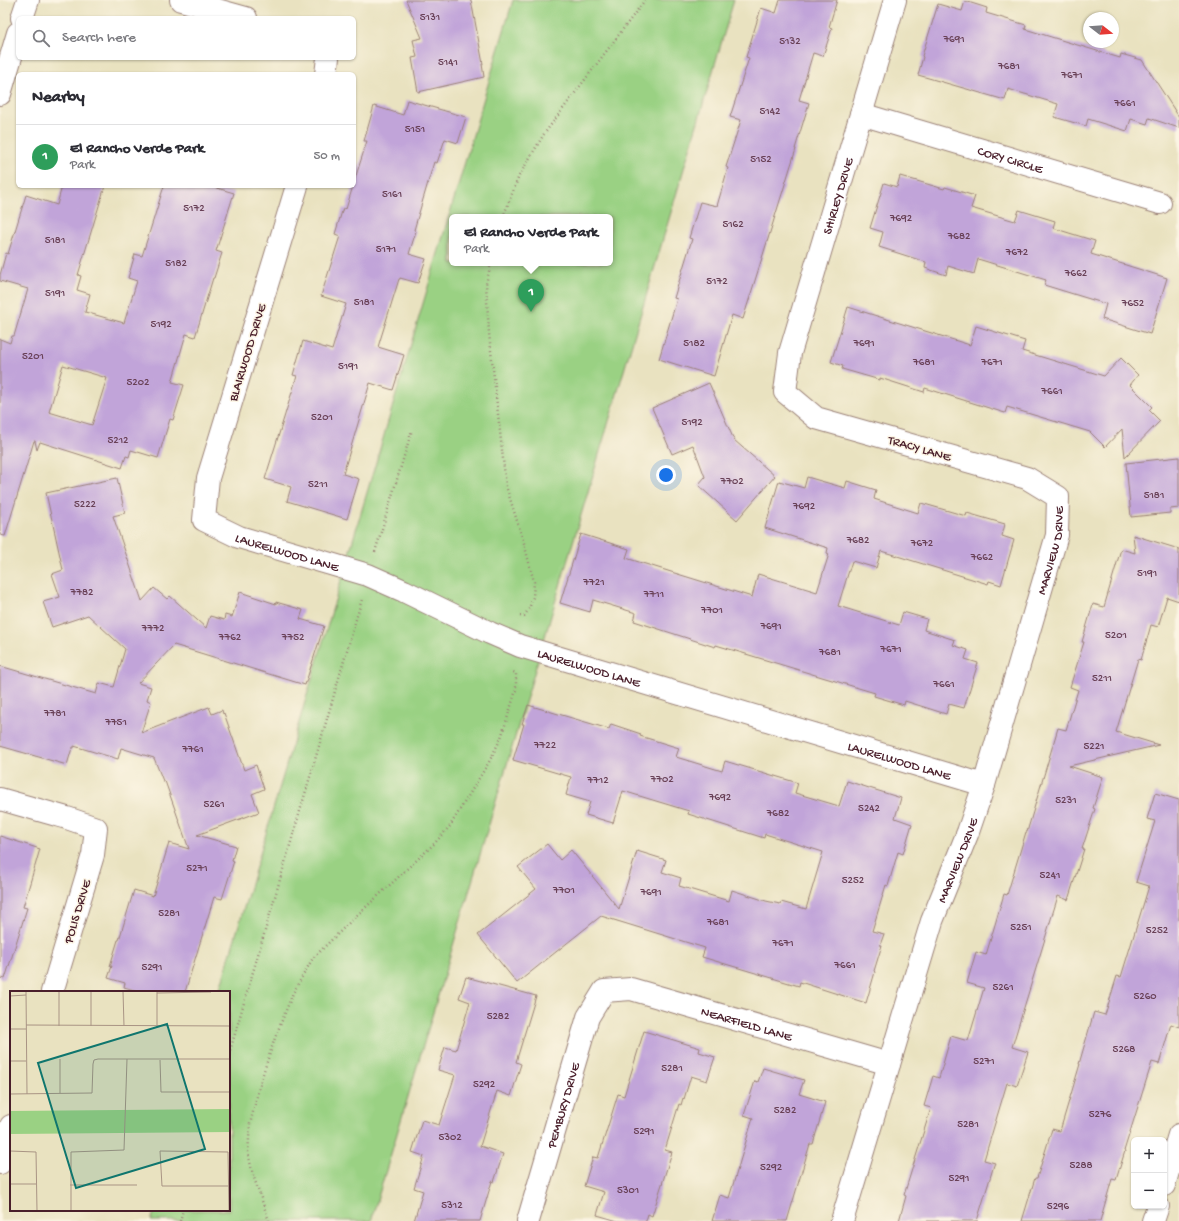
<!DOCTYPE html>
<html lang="en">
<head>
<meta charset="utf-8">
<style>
	body { margin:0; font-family:"Gochi Hand",sans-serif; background:#f2f2f3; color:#2b2b33 }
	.controls { position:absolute; right:12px; bottom:12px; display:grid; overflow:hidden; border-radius:6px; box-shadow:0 1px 3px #0004 }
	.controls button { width:36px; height:36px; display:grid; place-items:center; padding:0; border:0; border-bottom:1px solid #e1e1e2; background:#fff; color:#2b2b33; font:20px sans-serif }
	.compass { position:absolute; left:1083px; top:12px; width:36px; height:36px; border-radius:50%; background:#fff; box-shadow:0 1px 3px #0004; rotate:107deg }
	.you { position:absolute; left:666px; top:475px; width:14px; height:14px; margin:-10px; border:3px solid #fff; border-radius:50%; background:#1a73e8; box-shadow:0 0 0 6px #1a73e833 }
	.badge { display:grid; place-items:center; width:26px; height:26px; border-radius:50%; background:#b5179e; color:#fff; font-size:13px; font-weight:700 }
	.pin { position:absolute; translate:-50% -33px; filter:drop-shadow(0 1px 2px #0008) }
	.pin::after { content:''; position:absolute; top:21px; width:14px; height:12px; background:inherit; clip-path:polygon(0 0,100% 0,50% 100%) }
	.popup { position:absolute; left:449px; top:214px; width:164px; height:52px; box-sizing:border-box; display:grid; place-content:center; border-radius:6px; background:#fff; filter:drop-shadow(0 1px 3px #0005); font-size:13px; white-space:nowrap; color:#7c7c81 }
	.popup b { font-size:15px; color:#2b2b33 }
	.popup::after { content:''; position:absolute; left:50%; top:100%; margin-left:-8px; border:8px solid transparent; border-top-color:#fff }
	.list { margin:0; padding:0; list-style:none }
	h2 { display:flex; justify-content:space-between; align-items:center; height:52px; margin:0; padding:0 16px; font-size:17px }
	h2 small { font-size:13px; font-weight:400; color:#7c7c81 }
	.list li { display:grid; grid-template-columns:26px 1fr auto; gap:12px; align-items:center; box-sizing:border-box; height:64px; padding:0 16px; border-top:1px solid #e1e1e2 }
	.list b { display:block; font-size:15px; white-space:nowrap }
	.list p { margin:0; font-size:13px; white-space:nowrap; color:#7c7c81 }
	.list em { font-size:13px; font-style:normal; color:#7c7c81 }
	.icon { flex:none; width:22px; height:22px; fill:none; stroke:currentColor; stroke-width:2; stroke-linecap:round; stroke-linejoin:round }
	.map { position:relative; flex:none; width:1179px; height:1221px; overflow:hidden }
	.search { position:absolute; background:#fff; box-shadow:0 1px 3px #0004; left:16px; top:16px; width:340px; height:44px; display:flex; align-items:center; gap:10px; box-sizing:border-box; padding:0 14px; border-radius:6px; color:#7c7c81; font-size:15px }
	.panel { position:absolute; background:#fff; box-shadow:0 1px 3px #0004; left:16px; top:72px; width:340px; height:116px; border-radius:6px }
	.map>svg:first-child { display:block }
	.green { fill:#9ad183; stroke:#727857; fill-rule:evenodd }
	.building { fill:#c1a4d9; fill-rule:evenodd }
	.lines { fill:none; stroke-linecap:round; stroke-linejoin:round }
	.street-casing { stroke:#9a8076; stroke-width:24 }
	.path { stroke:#9a8076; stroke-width:2.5; stroke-dasharray:1 3; stroke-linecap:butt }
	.street { stroke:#fff; stroke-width:22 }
	.labels { text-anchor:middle; stroke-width:3; stroke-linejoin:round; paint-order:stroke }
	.number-label { font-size:11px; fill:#684056 }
	.street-label { font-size:13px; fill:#4a1f2b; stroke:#fcf5e5 }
	.inset-road { fill:none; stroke:#a99484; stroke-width:1 }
	.view { fill:#0f766e; fill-opacity:0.15; stroke:#0f766e; stroke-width:2 }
	.inset-edge { fill:none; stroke:#4a1f2b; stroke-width:2 }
</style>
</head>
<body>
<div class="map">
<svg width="1179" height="1221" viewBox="0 0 1179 1221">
	<rect width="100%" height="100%" fill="#fcf5e5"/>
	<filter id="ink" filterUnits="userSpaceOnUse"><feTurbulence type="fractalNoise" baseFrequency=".025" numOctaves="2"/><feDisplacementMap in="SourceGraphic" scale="8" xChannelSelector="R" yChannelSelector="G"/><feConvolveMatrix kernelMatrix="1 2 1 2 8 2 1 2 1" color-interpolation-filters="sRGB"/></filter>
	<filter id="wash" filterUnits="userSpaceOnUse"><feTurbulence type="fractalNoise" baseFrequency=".012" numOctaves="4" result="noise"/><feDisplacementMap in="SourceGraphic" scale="16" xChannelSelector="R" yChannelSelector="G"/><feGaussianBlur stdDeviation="0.9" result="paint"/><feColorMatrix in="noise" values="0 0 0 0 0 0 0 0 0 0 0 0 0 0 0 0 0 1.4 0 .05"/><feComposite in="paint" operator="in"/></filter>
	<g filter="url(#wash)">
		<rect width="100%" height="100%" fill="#e9e2c0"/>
		<path class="green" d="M513 0H734L549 623 371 1221H151L155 1210H229V992H219ZM452 217H610V263H452Z"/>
		<g id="blocks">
			<path class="building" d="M406 0H471L483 64H482L484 77 418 92 412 58 417 57 413 40 422 38Z
				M780 0H837L829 27 832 28 823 56 813 53 799 100 809 103 795 149H796L743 319 732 315 714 376 659 359 677 299 674 298 692 239 689 238 700 202 717 206 728 168 726 167 741 120 730 117 749 58 746 57 761 8 776 13Z
				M965 1 987 8 986 13 1026 25 1025 29 1120 58 1121 54 1142 60 1179 117V128L1149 118 1147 124 1131 119 1127 131 1088 119 1086 126 1054 117 1058 104 1008 89 1005 100 918 75 923 57 922 56 938 4 962 11Z
				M407 100 466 117 458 143 445 139 437 163 434 162 414 230 416 231 409 254 426 259 418 283 400 278V279H399L378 347 404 355 393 390 370 383 343 474 359 479 347 519 287 501 291 487 265 479 297 376 293 375 303 341 332 350 346 304 321 296 340 236 335 234 343 208 346 209 353 186H354V182L367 141H364L374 106 403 115Z
				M900 176 944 189 945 187 975 196 971 208 1015 221 1019 210 1055 221 1053 228 1095 241 1091 254 1167 278 1150 334 1102 319 1106 304 1044 285 1046 280 978 259 974 274 948 266 946 275 925 268 926 262 879 247 883 232 870 228 884 183 897 187Z
				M62 186H105L78 275 81 276 77 290 90 294 85 312 124 323 137 281 128 278 135 254 142 256 164 186H210L234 193 216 251 222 253 214 278H213L195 337 186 334 172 382 184 385 173 420 170 419 158 458 131 450 129 457 126 456 122 468 40 442 37 450 35 441H34L5 536 0 535V339L10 343 12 336H14L28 289 0 281V275L6 253 8 254 26 195 57 205ZM63 365 107 378 92 425 49 412Z
				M848 307 970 345 976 326 1025 341 1022 351 1104 376 1121 358 1138 375 1130 385 1152 407 1149 410 1160 421 1125 457 1122 429 1105 447 1090 432 1007 407 1005 413 925 388 924 392 880 378V380L842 369 843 366 831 362Z
				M709 383 734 440 775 476 737 520 698 485 705 477 693 445 672 454 652 408Z
				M1179 457V508L1170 509V513L1131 517 1126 463Z
				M807 477 845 488 847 481 876 490 874 499 918 513 921 503 966 516 967 513 1005 524 1002 536 1014 540 1001 585 989 581 988 584 881 551 876 568 852 561 838 606 899 625 903 612 927 619 924 630 955 640 953 645 968 650 965 659 978 663 964 708 949 704 946 714 905 701 904 705 874 696 875 693 716 645 715 647 634 621 636 613 593 600 590 612 560 603 581 534 629 549 626 558 752 597 758 574 817 592 829 554 827 553 828 548 765 528 779 481 804 488Z
				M117 478 125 513 113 516 142 601 154 588 167 599 170 596 206 628 210 616 224 620 225 615 232 617 240 592 276 604V602L303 610 300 619 324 626 305 685 174 645 138 683 151 687 147 700 151 702 141 733 209 707 212 714 222 710 223 714 224 713 244 770 256 765 264 789 252 794 259 812 197 835 236 846 232 860 234 861 222 899 214 897 185 992H141L124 987 125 983 108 978 112 966H110L118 940H119L134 890 153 896 169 843 189 849 165 781H163L154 758 121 748 118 759 74 746V748H72L67 765 0 746V666L96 694 99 683 114 687 125 649 88 615 52 627 43 602 60 597 52 574 63 570 46 493Z
				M1133 535 1179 549V601L1167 597 1158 627 1151 625 1141 660 1138 659 1116 732 1159 745 1069 766 1103 777 1093 808 1095 809 1082 849H1084L1068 900 1058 896 1012 1047 1028 1052 1017 1086 1007 1083 984 1160 995 1163 994 1165 977 1221H899L906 1196 904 1195 931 1108 924 1106 933 1076 939 1078 951 1036 968 1041 984 988 967 983 976 952 986 955 1004 894 1007 895 1026 832H1027L1058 728 1066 730 1078 690 1070 687 1084 642H1082L1093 604 1104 607 1121 549 1135 553Z
				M528 705 609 729 611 724 641 734 640 736 679 748 676 757 722 771 725 761 798 783 795 793 839 806 847 781 901 798 895 818 912 824 903 854 898 852 888 886 886 885 872 931 884 934 880 945H882L874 971 875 972 866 1003 800 982 799 986 702 957 705 948 601 916 517 983 478 935 536 889 518 867 547 844 560 860 571 850 619 909 637 851 666 860 662 872 681 878 679 886 729 901 732 890 766 901 780 904 781 902 806 909 823 852 765 834 764 838 688 814 689 811 623 791 613 823 586 815 590 802 566 795 571 777 513 760 524 724H522Z
				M1155 793 1179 800V1027L1171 1024 1159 1064 1152 1062 1124 1151H1125L1116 1180 1112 1179 1100 1221H1022L1035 1178H1037L1052 1129 1060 1131 1080 1064H1079L1094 1012 1105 1015 1117 976 1121 977 1149 886 1136 882 1155 821 1147 819Z
				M0 836 40 849 23 907 27 908 5 979 0 978Z
				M466 977 536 996 516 1062 521 1064 511 1096 497 1091 480 1146 503 1154 494 1182 492 1181 480 1221H414L423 1191 414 1188 424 1156 412 1152 422 1120 439 1125 455 1075 438 1070 445 1047 456 1050 470 1002 459 998Z
				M644 1031 700 1048 699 1052 715 1057 707 1081 691 1076 684 1099 683 1098 681 1105 679 1104 665 1150 672 1152 652 1216 648 1214 646 1221H618L597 1215 604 1192 584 1186 593 1157 598 1158 618 1094 624 1096Z
				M763 1068 804 1080 799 1094 825 1102 813 1144H810L787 1221H712L720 1195 729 1198 753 1118 744 1115 755 1081 758 1082Z"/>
		</g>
	</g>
	<g filter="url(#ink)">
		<use href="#blocks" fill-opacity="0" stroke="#9a8076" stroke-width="1"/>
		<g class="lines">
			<defs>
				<g id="street">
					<path d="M181 0 246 18"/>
					<path d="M22 18 28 0"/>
					<path d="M326 74 328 58"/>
					<path d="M0 94 18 33"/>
					<path id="s1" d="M861 114 1160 203"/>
					<path id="s2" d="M297 186 208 478 204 520 239 537 368 575 404 591 490 633 520 646 984 785"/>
					<path d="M0 799 67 818 96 828 93 855 52 992"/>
					<path d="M0 1163 11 1126"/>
					<path d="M1164 1185 1179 1135"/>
					<path id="s3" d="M528 1221 588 1017 604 991 631 989 889 1064"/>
					<path id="s4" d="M842 1221 932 921 968 832 984 785 1057 535 1058 497 1027 478 816 418 785 392 790 353 895 0"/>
					<path d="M1153 1221 1158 1206"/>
				</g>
			</defs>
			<use href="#street" class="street-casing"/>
			<path class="path" d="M503 217 519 176 544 134 645 0
				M491 263 486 284 489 333 506 486 524 543 534 582 533 597 529 609 524 616H517
				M375 552 412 430
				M229 1054 362 599
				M180 1221 183 1210
				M269 1221 253 1175 248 1153 250 1124 261 1080 275 1038 293 993 313 958 352 920 434 844 450 826 489 762 501 738 516 690V673L513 672"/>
			<use href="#street" class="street"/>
		</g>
	</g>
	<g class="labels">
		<g class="number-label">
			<text x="430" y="20">5131</text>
			<text x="954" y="42">7691</text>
			<text x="790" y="44">5132</text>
			<text x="448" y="65">5141</text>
			<text x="1009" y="69">7681</text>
			<text x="1072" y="78">7671</text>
			<text x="1125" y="106">7661</text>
			<text x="770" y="114">5142</text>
			<text x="415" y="132">5151</text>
			<text x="761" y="162">5152</text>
			<text x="392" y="197">5161</text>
			<text x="194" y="211">5172</text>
			<text x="901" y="221">7692</text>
			<text x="733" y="227">5162</text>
			<text x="959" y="239">7682</text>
			<text x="55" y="243">5181</text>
			<text x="386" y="252">5171</text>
			<text x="1017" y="255">7672</text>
			<text x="176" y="266">5182</text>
			<text x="1076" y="276">7662</text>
			<text x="717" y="284">5172</text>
			<text x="55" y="296">5191</text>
			<text x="364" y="305">5181</text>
			<text x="1133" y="306">7652</text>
			<text x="161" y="327">5192</text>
			<text x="694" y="346">5182</text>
			<text x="864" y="346">7691</text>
			<text x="33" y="359">5201</text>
			<text x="924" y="365">7681</text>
			<text x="992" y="365">7671</text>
			<text x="348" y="369">5191</text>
			<text x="138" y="385">5202</text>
			<text x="1052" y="394">7661</text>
			<text x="322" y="420">5201</text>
			<text x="692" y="425">5192</text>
			<text x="118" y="443">5212</text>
			<text x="732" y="484">7702</text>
			<text x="318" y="487">5211</text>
			<text x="1154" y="498">5181</text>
			<text x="85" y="507">5222</text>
			<text x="804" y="509">7692</text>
			<text x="858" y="543">7682</text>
			<text x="922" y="546">7672</text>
			<text x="982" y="560">7662</text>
			<text x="1147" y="576">5191</text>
			<text x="594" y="585">7721</text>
			<text x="82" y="595">7782</text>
			<text x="654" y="597">7711</text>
			<text x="712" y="613">7701</text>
			<text x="771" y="629">7691</text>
			<text x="153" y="631">7772</text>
			<text x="1116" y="638">5201</text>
			<text x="230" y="640">7762</text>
			<text x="293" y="640">7752</text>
			<text x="891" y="652">7671</text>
			<text x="830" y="655">7681</text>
			<text x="1102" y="681">5211</text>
			<text x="944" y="687">7661</text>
			<text x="55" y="716">7781</text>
			<text x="116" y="725">7751</text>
			<text x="545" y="748">7722</text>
			<text x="1094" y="749">5221</text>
			<text x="193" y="752">7761</text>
			<text x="662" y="782">7702</text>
			<text x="598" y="783">7712</text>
			<text x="720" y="800">7692</text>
			<text x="1066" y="803">5231</text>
			<text x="214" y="807">5261</text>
			<text x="869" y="811">5242</text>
			<text x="778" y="816">7682</text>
			<text x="197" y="871">5271</text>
			<text x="1050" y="878">5241</text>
			<text x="853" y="883">5252</text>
			<text x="564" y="893">7701</text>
			<text x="651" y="895">7691</text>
			<text x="169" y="916">5281</text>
			<text x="718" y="925">7681</text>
			<text x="1021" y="930">5251</text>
			<text x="1157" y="933">5252</text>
			<text x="783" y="946">7671</text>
			<text x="845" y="968">7661</text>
			<text x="152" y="970">5291</text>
			<text x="1003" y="990">5261</text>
			<text x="1145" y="999">5260</text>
			<text x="498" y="1019">5282</text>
			<text x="1124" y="1052">5268</text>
			<text x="984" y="1064">5271</text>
			<text x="672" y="1071">5281</text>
			<text x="484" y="1087">5292</text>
			<text x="785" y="1113">5282</text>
			<text x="1100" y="1117">5276</text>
			<text x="968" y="1127">5281</text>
			<text x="644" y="1134">5291</text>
			<text x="450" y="1140">5302</text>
			<text x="1081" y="1168">5288</text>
			<text x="771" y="1170">5292</text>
			<text x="959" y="1181">5291</text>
			<text x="628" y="1193">5301</text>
			<text x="452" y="1208">5312</text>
			<text x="1058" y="1209">5296</text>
		</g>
		<g class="street-label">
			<text dy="5" stroke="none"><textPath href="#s1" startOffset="156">CORY CIRCLE</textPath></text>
			<text dy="5" stroke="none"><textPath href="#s4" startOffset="1257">SHIRLEY DRIVE</textPath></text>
			<text transform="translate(246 352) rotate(-73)" y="5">BLAIRWOOD DRIVE</text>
			<text transform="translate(920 447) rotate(16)" y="5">TRACY LANE</text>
			<text dy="5" stroke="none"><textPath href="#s2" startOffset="437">LAURELWOOD LANE</textPath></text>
			<text dy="5" stroke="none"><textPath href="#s4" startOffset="703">MARVIEW DRIVE</textPath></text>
			<text dy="5" stroke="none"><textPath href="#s2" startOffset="761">LAURELWOOD LANE</textPath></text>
			<text dy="5" stroke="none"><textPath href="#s2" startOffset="1085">LAURELWOOD LANE</textPath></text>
			<text dy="5" stroke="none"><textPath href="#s4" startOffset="379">MARVIEW DRIVE</textPath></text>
			<text transform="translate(76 911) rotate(-73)" y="5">POLIS DRIVE</text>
			<text dy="5" stroke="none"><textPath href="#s3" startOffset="391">NEARFIELD LANE</textPath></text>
			<text dy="5" stroke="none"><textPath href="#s3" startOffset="121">PEMBURY DRIVE</textPath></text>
		</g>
	</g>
	<g transform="translate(10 991)">
		<rect width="220" height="220" fill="#e9e2c0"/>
		<path d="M220 118V141L0 143V120Z" fill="#9ad183"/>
		<path class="inset-road" d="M16 0 17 103M49 0V35M81 0V35M113 0 114 35M147 0V36M147 2 201 1M0 5 16 4M16 34 220 35M0 38H16M50 68V102M150 69 151 101H220M0 70H16M0 103 82 102 83 73 84 69 88 68H220M0 160 26 161 27 220M0 193H26M60 194H127M219 195H152L150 160 218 161 219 220M61 220V161L114 159 117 68"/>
		<path class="view" d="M157 33 195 158 66 197 28 72Z"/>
		<rect width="220" height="220" class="inset-edge"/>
	</g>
</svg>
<div class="controls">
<button>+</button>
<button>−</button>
</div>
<svg class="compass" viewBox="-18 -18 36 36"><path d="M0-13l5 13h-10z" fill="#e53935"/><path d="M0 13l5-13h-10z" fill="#7c7c81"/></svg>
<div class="you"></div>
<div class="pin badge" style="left:531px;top:312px;background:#2e9e5b">1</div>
<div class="popup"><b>El Rancho Verde Park</b>Park</div>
<div class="search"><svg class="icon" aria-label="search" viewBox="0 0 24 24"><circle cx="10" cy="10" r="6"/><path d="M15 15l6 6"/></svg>Search here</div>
<section class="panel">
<h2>Nearby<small></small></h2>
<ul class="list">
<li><span class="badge" style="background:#2e9e5b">1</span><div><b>El Rancho Verde Park</b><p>Park</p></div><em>50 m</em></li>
</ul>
</section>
</div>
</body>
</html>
